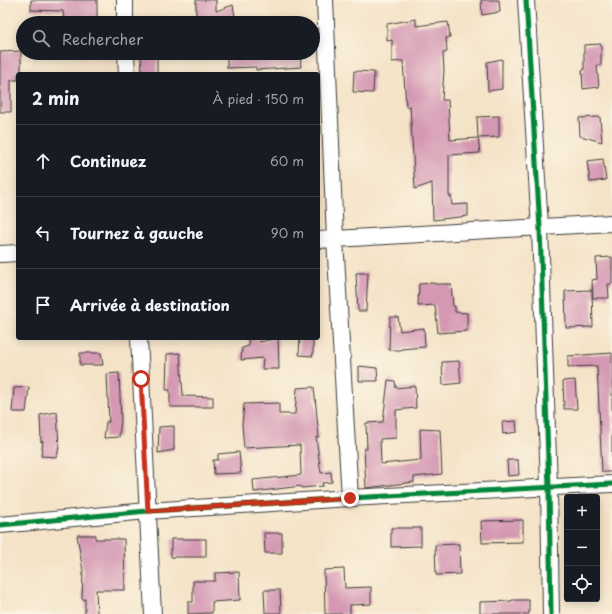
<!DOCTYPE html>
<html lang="fr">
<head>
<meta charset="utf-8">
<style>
	body { margin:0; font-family:"Playpen Sans",sans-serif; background:#242831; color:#f1f3f6 }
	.controls { position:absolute; right:12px; bottom:12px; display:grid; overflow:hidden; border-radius:4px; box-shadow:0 2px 10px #0003 }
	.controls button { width:36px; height:36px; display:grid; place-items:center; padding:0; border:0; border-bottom:1px solid #363941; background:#171b24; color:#f1f3f6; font:20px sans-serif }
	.stop { position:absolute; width:12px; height:12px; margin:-9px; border:3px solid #c8321e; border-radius:50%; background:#fff }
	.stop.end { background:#c8321e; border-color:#fff; box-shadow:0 1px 4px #0008 }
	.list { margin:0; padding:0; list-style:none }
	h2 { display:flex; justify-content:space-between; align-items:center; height:52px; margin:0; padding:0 16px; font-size:17px }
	h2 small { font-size:13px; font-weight:400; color:#9ea1a6 }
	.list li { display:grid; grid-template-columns:26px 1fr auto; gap:12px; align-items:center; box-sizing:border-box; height:72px; padding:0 16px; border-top:1px solid #363941 }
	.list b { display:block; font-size:15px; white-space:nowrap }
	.list em { font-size:13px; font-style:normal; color:#9ea1a6 }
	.icon { flex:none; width:22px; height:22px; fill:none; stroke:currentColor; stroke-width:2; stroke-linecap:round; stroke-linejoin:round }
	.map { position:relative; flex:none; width:612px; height:614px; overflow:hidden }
	.search { position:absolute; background:#171b24; box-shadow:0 2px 10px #0003; left:16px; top:16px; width:304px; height:44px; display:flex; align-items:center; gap:10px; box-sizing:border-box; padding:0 14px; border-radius:22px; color:#9ea1a6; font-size:15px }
	.panel { position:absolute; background:#171b24; box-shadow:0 2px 10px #0003; left:16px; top:72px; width:304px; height:268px; border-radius:4px }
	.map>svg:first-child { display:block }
	.building { fill:#d498b3 }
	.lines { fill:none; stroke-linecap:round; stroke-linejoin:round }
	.minor-casing { stroke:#3c3a36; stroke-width:18 }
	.minor { stroke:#fff; stroke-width:16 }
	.cycleway-casing { stroke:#fcf5e5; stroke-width:8 }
	.cycleway { stroke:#00873e; stroke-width:5 }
	.route { stroke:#c8321e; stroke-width:5 }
</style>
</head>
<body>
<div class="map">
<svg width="612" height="614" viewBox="0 0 612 614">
	<rect width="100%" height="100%" fill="#fcf5e5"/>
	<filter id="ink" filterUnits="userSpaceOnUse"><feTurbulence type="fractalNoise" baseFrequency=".025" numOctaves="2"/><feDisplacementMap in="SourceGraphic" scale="8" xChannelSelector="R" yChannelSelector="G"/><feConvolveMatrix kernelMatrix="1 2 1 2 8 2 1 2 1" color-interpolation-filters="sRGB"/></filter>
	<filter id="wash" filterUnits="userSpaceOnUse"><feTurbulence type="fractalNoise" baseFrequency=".012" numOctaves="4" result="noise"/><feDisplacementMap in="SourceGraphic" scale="16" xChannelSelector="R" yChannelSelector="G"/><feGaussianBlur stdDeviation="0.9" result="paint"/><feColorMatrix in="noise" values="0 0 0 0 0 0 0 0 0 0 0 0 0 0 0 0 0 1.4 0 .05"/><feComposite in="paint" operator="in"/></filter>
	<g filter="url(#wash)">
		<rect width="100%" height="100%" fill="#f4e3c7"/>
		<g id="blocks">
			<path class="building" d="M31 0H97V23H64L63 11 31 10Z
				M196 0H216V11L233 5 236 23H186V21L196 18Z
				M481 0H499L500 12 482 15Z
				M416 19V26L448 22 450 37 446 38 447 52 443 53 444 71 442 100H448L450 140 478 138 480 153 449 155V196H451L452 205 468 204V216L433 220 432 183 415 189 410 106 406 107 403 61 392 62V40L387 41V24Z
				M601 44V65H597L599 87 583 89 582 71 584 70V45Z
				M21 51V74H18V80H11V112H0V52Z
				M141 53H157V74H142Z
				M254 53H300L301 67 256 70V67L227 68V56H254Z
				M502 59V89L488 91 487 62Z
				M354 71 374 72 373 93 353 92Z
				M499 116V137L478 138 477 117Z
				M600 117 602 142 580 136 579 118Z
				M603 159 606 180 590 182 587 161Z
				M612 257V284H608L609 298H593L592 280 597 279 596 258Z
				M356 273H368L366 311H358Z
				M434 283V284H451L453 306H455V312L467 313V331L438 333 435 305 418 306 419 284Z
				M592 290 593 327 566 328 565 291Z
				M390 317H398L400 331 424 328 425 347 401 349V350H389Z
				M260 338V342L278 338 279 369H262L263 358 241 360 242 348 249 346 248 339Z
				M300 338H313V356L299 355Z
				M80 353H101L103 365H80Z
				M180 353 183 396 213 397V407H170V390H166L167 354Z
				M612 353V472H602L597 366 568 367V356Z
				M459 361 461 383 443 385 442 362Z
				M359 366 377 368 378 381H359Z
				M119 373 121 420 119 437 104 438 106 422H109L107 374Z
				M388 380 395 381 396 388 415 386 416 408 396 410V438L380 439 381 464 421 460 420 429 440 430 442 474 414 477V482L366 488 364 449H367L366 423 383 422Z
				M575 380 577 409H564L563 381Z
				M29 387 26 412H12L14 388Z
				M314 387 319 437H316L321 473 331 472 332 482 322 483 323 486 301 488V486L254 492 253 480 301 475 300 445 244 448 242 425 244 404 279 403V414H295L297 388Z
				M57 412 59 446 57 457 41 456 43 441 41 442 40 415Z
				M516 421 517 432 503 434 502 422Z
				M174 426V450L158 453 159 427Z
				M239 452 241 473 214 474 213 460H218V454Z
				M507 460H518L519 475 508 476Z
				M523 520V542L482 543 481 521Z
				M391 528H421V546L391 547Z
				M264 533H282V553H265Z
				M77 535H96L95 539H124L125 590H96L97 614H85V599H82L83 571Z
				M171 539H206V557H171Z
				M459 544 460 574 436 575 435 545Z
				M344 569 345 588 371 587V604L350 605V614H325L324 570Z
				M239 572 240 600 212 602V613L188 614V602H193V581H215V573Z
				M264 590H280L281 613H265Z
				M512 600H529V614H480V602L512 601Z"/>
		</g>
	</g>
	<g filter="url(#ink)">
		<use href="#blocks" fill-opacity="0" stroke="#3c3a36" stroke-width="1"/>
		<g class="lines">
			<defs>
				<path id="minor" d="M125 0V23
					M325 0 335 239 350 498
					M526 0 540 228 549 487 551 614
					M126 53 127 74
					M318 240 612 223
					M0 254 18 253
					M139 338 153 614
					M0 525 147 511 350 498 612 484"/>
			</defs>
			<use href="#minor" class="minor-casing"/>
			<use href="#minor" class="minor"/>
			<defs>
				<path id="cycleway" d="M526 0 540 228 549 487 551 614
					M0 525 147 511 350 498 612 484"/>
			</defs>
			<use href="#cycleway" class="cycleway-casing"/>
			<use href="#cycleway" class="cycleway"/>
		</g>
	</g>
	<g class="lines" filter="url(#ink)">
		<path class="route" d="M141 379 148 511 350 498"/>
	</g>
</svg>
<div class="controls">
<button>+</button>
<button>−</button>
<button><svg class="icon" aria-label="locate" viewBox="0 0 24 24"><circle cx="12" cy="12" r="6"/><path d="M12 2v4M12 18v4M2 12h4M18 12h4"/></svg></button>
</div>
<div class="stop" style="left:141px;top:379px"></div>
<div class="stop end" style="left:350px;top:498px"></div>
<div class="search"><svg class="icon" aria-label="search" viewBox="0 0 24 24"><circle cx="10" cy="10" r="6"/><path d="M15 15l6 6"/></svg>Rechercher</div>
<section class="panel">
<h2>2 min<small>À pied · 150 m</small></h2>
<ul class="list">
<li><svg class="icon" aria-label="ahead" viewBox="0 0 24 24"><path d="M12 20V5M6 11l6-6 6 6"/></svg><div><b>Continuez</b></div><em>60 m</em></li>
<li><svg class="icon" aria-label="left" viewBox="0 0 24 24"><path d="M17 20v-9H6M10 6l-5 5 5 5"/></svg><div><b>Tournez à gauche</b></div><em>90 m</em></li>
<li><svg class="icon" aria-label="arrive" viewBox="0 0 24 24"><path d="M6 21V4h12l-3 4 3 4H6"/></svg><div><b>Arrivée à destination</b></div></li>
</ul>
</section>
</div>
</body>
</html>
